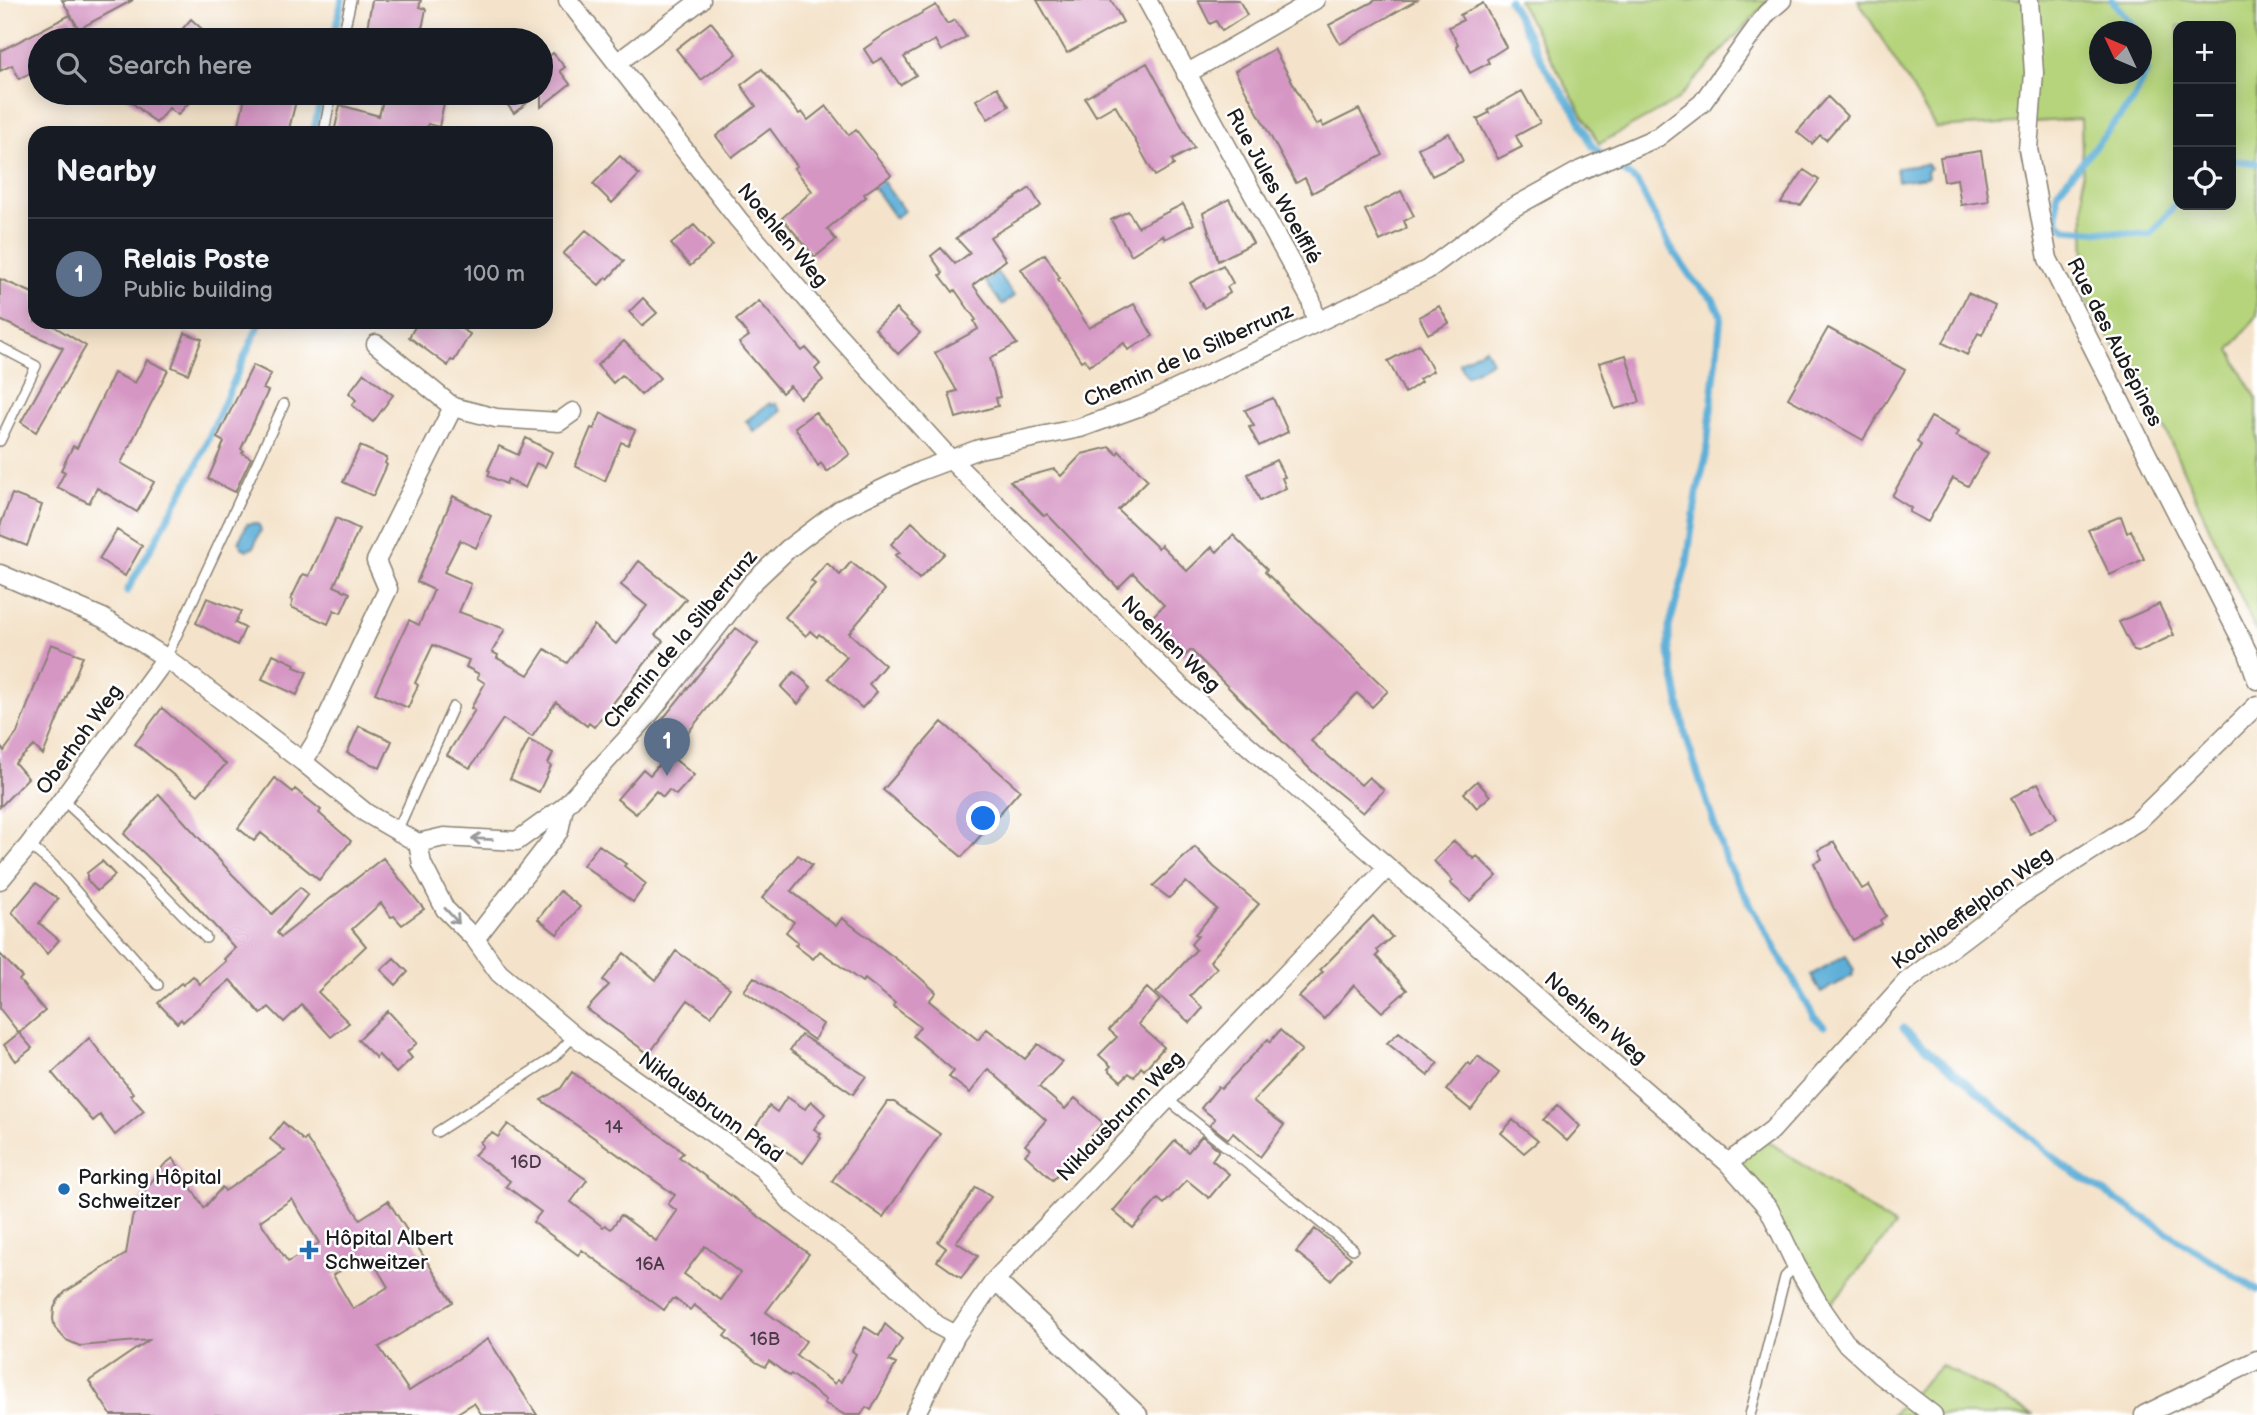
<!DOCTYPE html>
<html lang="en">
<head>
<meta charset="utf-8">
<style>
	body { margin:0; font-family:"Balsamiq Sans",sans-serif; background:#242831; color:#f1f3f6 }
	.controls { position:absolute; right:21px; top:21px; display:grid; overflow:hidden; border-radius:14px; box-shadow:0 4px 18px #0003 }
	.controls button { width:63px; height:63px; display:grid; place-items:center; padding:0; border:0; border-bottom:2px solid #363941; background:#171b24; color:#f1f3f6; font:35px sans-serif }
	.compass { position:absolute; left:2089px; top:21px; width:63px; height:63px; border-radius:50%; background:#171b24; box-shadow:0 4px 18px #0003; rotate:314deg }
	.you { position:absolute; left:984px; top:819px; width:24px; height:24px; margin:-18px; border:5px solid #fff; border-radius:50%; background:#1a73e8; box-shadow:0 0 0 10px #1a73e833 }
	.badge { display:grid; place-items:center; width:46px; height:46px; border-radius:50%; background:#1f6fb2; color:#fff; font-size:23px; font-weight:700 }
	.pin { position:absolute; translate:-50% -58px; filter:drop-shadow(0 2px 4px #0008) }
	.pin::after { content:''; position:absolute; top:37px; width:24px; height:21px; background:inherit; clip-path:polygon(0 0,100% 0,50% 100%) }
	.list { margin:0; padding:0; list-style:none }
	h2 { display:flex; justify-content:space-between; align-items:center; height:91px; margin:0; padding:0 28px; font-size:30px }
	h2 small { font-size:23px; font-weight:400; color:#9ea1a6 }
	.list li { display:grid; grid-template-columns:46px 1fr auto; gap:21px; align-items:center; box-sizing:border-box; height:112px; padding:0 28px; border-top:2px solid #363941 }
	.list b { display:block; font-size:26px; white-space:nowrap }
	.list p { margin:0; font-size:23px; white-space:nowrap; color:#9ea1a6 }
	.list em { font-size:23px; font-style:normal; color:#9ea1a6 }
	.icon { flex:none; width:38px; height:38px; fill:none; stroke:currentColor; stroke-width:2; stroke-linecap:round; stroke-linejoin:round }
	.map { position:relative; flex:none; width:2257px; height:1415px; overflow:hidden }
	.search { position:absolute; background:#171b24; box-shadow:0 4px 18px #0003; left:28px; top:28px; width:525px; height:77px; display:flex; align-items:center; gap:18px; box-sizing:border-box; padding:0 24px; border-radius:38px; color:#9ea1a6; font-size:26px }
	.panel { position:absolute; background:#171b24; box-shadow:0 4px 18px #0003; left:28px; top:126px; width:525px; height:203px; border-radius:21px }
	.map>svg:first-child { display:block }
	.green { fill:#b5d47b; stroke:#68784c; stroke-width:2; fill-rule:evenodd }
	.water { fill:#5dafd8; stroke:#3c667a; stroke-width:2 }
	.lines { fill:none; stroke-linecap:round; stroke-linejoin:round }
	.stream { stroke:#5dafd8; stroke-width:7 }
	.building { fill:#d696c4; fill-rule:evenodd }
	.lane-casing { stroke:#888073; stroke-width:12 }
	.street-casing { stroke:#888073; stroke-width:21 }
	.lane { stroke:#fff; stroke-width:9 }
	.street { stroke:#fff; stroke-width:18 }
	.oneway { stroke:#999 }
	.poi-dot { fill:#1f6fb2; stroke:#fff; stroke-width:2.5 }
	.labels { text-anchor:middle; stroke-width:5; stroke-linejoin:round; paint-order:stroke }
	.number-label { font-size:18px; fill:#4a3a46 }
	.street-label { font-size:21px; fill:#1c1c1c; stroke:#fff }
	.poi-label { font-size:21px; fill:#1c1c1c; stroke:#fff; text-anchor:start }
</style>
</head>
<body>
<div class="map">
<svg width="2257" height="1415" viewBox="0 0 2257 1415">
	<rect width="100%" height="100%" fill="#fff"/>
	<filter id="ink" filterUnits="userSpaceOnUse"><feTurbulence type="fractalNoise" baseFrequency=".0143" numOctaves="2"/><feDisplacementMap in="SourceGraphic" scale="14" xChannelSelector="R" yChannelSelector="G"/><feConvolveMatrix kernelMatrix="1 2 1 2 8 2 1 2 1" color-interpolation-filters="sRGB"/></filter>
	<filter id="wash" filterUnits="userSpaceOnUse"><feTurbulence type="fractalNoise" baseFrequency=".00686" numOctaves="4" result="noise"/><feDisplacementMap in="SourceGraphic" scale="28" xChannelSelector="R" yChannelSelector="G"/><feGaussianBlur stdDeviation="1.57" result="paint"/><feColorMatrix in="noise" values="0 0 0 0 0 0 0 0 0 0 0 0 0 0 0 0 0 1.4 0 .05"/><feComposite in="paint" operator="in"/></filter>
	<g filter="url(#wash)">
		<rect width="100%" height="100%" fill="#f4e3ca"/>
		<path class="green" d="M1518 0H1769L1676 101 1599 144Z
			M1858 0H2257V316L2230 350 2257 399V633L2162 423 2086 299 2081 119 1936 128ZM2178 26H2231V205H2178ZM2100 32H2142V74H2100Z
			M1760 1136 1895 1226 1822 1315 1732 1158Z
			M1941 1365 2034 1415H1891Z"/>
		<path class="water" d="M1926 164 1930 168 1927 172 1928 177 1898 181 1896 168Z
			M882 180 904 211 895 218 873 187Z
			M997 272 1014 296 1002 305 985 281Z
			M1485 348 1492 361 1466 376 1459 363Z
			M770 403 772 406 775 403 781 411 754 432 746 421Z
			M254 523 259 525 261 530 253 548 247 550 241 547 239 541 247 524Z
			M1846 955 1854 970 1852 972 1853 975 1821 993 1811 975Z"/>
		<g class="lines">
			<path class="stream" d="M1509 0 1548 72 1575 111 1592 146 1637 182 1671 248 1693 280 1713 299 1721 315 1706 457 1697 493 1687 563 1669 627V652L1686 737 1726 861 1814 1017 1824 1026
				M2112 0 2138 32
				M333 40 342 0
				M2142 51 2146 73 2133 101 2057 192V220L2065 229 2149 235 2178 202
				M313 133 322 93
				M2231 160 2257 163
				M127 591 195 469 260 322
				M1903 1028 2065 1167 2257 1290"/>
		</g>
		<g id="blocks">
			<path class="building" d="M62 0H133L79 29Z
				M372 0H421L419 7 426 9 422 29H410L408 40H365Z
				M1037 0H1111L1123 22 1067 53Z
				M1198 0H1239L1247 15 1222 31 1216 21 1210 24Z
				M1376 0H1417L1340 44 1329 25Z
				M1483 3 1506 47 1487 59 1489 63 1470 73 1456 46 1458 44 1449 27 1463 20 1460 15Z
				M936 5 947 24 955 20 966 37 941 51 935 40 904 57 916 75 900 85 882 58 873 63 864 49 885 34Z
				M70 15 84 40H40V68L19 79 12 65 0 71V51Z
				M191 19 214 40H173Z
				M711 22 737 54 701 80 676 49Z
				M541 48 548 57 553 53 565 67 560 71 570 84 541 107Z
				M1274 49 1316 125 1321 122 1323 127 1359 109 1383 155 1312 193 1305 178 1296 183 1235 71Z
				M1147 63 1194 148 1172 160 1174 165 1155 176 1115 105 1096 116 1085 98Z
				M762 69 799 114 802 112 808 120 826 106 849 135 856 130 891 175 864 194 866 197 827 229 836 240 815 257 782 218 812 191 794 168 797 166 770 129 732 157 716 136 756 106 741 85Z
				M997 87 1009 106 988 119 976 100Z
				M1522 91 1540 123 1516 136 1522 147 1498 159 1477 119 1489 113 1488 110Z
				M121 93H197L178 115 169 108 156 123Z
				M246 93H298L288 133H237Z
				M385 93H446L439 127 428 124 426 133H334L340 105 379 116Z
				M498 93H540L514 113Z
				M1828 97 1847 116 1826 140 1820 135 1812 144 1797 132Z
				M1449 133 1463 161 1432 176 1418 148Z
				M1981 151 1989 201 1961 205 1957 179 1944 181 1940 157Z
				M620 156 639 175 612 203 593 184Z
				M1804 170 1819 180 1801 205 1781 203Z
				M1030 188 1041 206 990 237 1006 260 973 285 1017 344 990 358 1000 397 996 398 998 406 956 418 949 393 957 391 935 353 978 329 974 321 976 320 955 290 953 292 940 275 943 273 931 256 941 248 955 264 970 253 956 238Z
				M1401 191 1414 216 1404 221 1407 228 1380 241 1365 210Z
				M1229 199 1253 243 1218 261 1203 213Z
				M1183 204 1194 224 1165 239 1163 235 1131 255 1111 220 1128 211 1138 227Z
				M694 225 713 246 690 266 671 244Z
				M586 230 624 261 608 279 606 277 599 285 563 254Z
				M1045 254 1060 278 1058 279 1089 328 1134 304 1153 336 1128 350 1124 343 1089 366 1085 359 1081 361 1021 269Z
				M1223 265 1233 283 1227 287 1230 293 1204 308 1190 283Z
				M0 279 35 294V322H47L86 346 36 432 21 422 63 348 0 320Z
				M1968 293 1995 306 1982 335 1978 333 1967 355 1943 343Z
				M643 298 657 313 642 326 629 312Z
				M759 301 802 351 806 348 820 364 815 369 823 380 800 398 790 386 782 393 739 343 749 336 736 320Z
				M1439 306 1449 323 1428 334 1419 317Z
				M896 309 920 333 898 354 875 329Z
				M418 322H450L470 334 454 361 451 360 448 366 409 337Z
				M1828 328 1905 370 1863 440 1788 398Z
				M185 333 202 339 188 374 172 367Z
				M624 341 660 378 641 395 622 375 613 383 597 365Z
				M1419 344 1433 371 1419 379 1421 382 1405 393 1388 361Z
				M1626 355 1640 402 1615 409 1599 363Z
				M147 360 168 370 121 463 154 482 137 512 97 488 89 503 57 487 65 472 61 470 73 446 77 448 114 373 135 383Z
				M253 365 271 374 263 389 268 391 241 449 244 451 242 453 251 458 235 492 208 479 224 442 217 438Z
				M364 373 393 395 373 422 352 405 356 400 349 393Z
				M1273 398 1288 432 1259 446 1249 427 1254 426 1245 410Z
				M815 412 825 424 827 423 850 454 827 472 821 463 818 466 795 427Z
				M601 413 635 430 628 445 621 442 605 481 575 466 591 428 594 429Z
				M1931 417 1959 432 1956 436 1988 453 1968 486 1953 478 1928 522 1909 512 1911 508 1892 496 1921 445 1917 442Z
				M526 438 552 452 545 467 536 463 525 488 508 479 506 484 488 476 490 471 488 470 499 446 518 455Z
				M360 446 387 458 385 463 387 465 373 496 343 482Z
				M1110 447 1117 454 1119 451 1148 480 1118 510 1158 548 1161 545 1187 571 1212 547 1217 552 1233 535 1267 569 1265 572 1388 691 1372 707 1357 693 1311 741 1361 785 1369 777 1384 790 1363 813 1314 773 1191 650 1184 657 1165 637 1169 634 1152 617 1164 605 1133 573 1118 588 1047 514 1044 516 1010 481 1054 469 1061 476 1082 454Z
				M1276 460 1285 477 1282 478 1286 488 1260 501 1248 474Z
				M12 494 42 505 27 546 0 535V526Z
				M453 496 491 516 476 548 460 540 444 572 471 584 459 612 505 629 492 652 498 655 497 658 528 675 545 649 567 663 594 625 616 644 647 606 621 585 639 561 686 599 655 635 663 641 594 727 589 723 587 726 556 702 532 737 503 719 470 768 447 755 475 710 471 708 485 683 477 678 479 674 466 667 469 660 433 645 415 683 418 685 408 708 375 693 409 620 419 625 434 590 417 582Z
				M2121 516 2127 533 2131 530 2144 559 2110 575 2088 530Z
				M336 518 359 529 334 586 350 593 341 613 334 610 328 624 291 607 293 600 291 599 303 574 309 576Z
				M912 522 945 553 919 579 895 555 900 553 891 544Z
				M117 530 142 546 125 576 99 559Z
				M851 562 885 590 849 633 885 665 869 684 877 692 862 708 828 678 847 657 819 634 817 637 810 631 806 636 785 617 815 584 811 581 827 563 840 575Z
				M207 598 241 611 235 623 245 628 237 645 196 623Z
				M2159 604 2174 635 2138 652 2134 651 2119 622Z
				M736 628 758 644 679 744 657 726Z
				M51 644 83 656 43 755 34 746 15 763 28 778 0 807V746L4 751 17 733Z
				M273 654 295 664 294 667 307 672 297 695 262 679Z
				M794 672 811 687 798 704 781 687Z
				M162 708 226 764 198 795 135 744Z
				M942 722 1020 790 962 857 883 790Z
				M359 726 392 741 380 768 347 753Z
				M529 740 553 753 548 764 551 766 539 792 510 779Z
				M668 754 694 775 676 795 669 790 663 797 656 791 636 814 617 799 643 769 650 775Z
				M275 778 293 792 295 789 321 810 319 813 351 841 319 880 261 833 254 841 238 828Z
				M1477 781 1490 796 1477 808 1464 793Z
				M2038 783 2057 818 2030 834 2011 798Z
				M159 794 233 875 272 914 300 887 308 894 277 933 281 937 383 858 424 909 402 925 394 916 391 917 381 903 352 929 366 946 318 992 349 1023 331 1037 302 1005 284 1022 269 1007 261 1014 230 980 183 1022 181 1019 177 1023 158 1003 181 983 183 985 193 976 200 984 226 961 224 959 235 948 173 881 124 834Z
				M1454 841 1474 859 1477 856 1497 876 1470 901 1450 883 1453 881 1434 861Z
				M1834 842 1862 889 1869 885 1886 916 1880 920 1882 924 1853 940 1834 909 1814 863 1822 859 1818 850Z
				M599 845 626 864 624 866 646 884 633 902 583 865Z
				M1195 847 1214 867 1259 904 1210 961 1217 968 1190 996 1203 1008 1190 1023 1156 993 1196 950 1191 944 1198 936 1195 934 1217 909 1186 882 1169 898 1153 886Z
				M798 855 812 865 791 891 836 926 842 918 916 974 936 992 929 1001 978 1040 987 1029 1025 1059 1038 1044 1062 1062 1039 1087 1065 1109 1075 1098 1103 1123 1053 1180 1025 1155 1030 1149 1025 1145 1046 1120 988 1069 970 1093 949 1077 954 1071 913 1036 920 1027 893 1006 895 1003 865 979 862 982 820 951 813 959 795 945 798 942 786 932 794 922 762 898Z
				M102 861 115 875 97 891 87 880V873Z
				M36 883 58 899 39 923 59 940 47 954 12 912Z
				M560 891 580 907 557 934 538 919Z
				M1373 916 1392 937 1377 950 1379 953 1376 956 1407 990 1382 1012 1354 985 1324 1019 1299 997 1323 972 1320 970Z
				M676 951 730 988 711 1016 688 1000 649 1054 587 1009 609 985 603 980 624 953 656 980Z
				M0 954 22 977 19 980 45 1011 19 1033 0 1009Z
				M394 958 408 972 396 985 381 970Z
				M754 977 823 1024 814 1040 744 991Z
				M1147 988 1160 1000 1138 1024 1164 1047 1144 1070 1141 1067 1134 1077 1129 1073 1121 1081 1108 1069 1111 1066 1099 1055 1117 1037 1109 1030Z
				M388 1011 417 1043 407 1052 412 1058 396 1073 378 1054 376 1058 358 1040Z
				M1280 1030 1302 1050 1253 1101 1284 1125 1260 1157 1233 1133 1228 1139 1210 1125 1215 1119 1201 1108 1218 1087 1221 1089 1268 1039 1270 1042Z
				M1399 1032 1438 1063 1428 1076 1387 1043Z
				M19 1033 32 1048 16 1061 4 1045Z
				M801 1035 866 1076 853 1094 790 1050Z
				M89 1038 133 1093 130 1095 144 1111 115 1135 100 1115 93 1121 52 1073Z
				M1478 1056 1499 1073 1471 1110 1446 1090 1468 1063 1471 1065Z
				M572 1072 677 1147 683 1153 679 1157 809 1254 766 1312 806 1341 796 1355 835 1384 837 1380 841 1382 856 1354 852 1351 865 1327 879 1336 885 1324 902 1339 889 1361 896 1364 871 1410 866 1407 861 1415H845L824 1403 826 1400 791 1374 789 1376 769 1361 765 1367 756 1362 724 1336 728 1331 694 1305 690 1310 675 1299H672L664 1310 582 1250 578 1255 533 1222 541 1212 506 1186 510 1181 474 1155 483 1146 480 1142 492 1133 498 1137 508 1124 587 1180 571 1202 603 1227 605 1225 611 1229 621 1215 656 1241 677 1211 668 1204 675 1195 541 1100 561 1088ZM705 1246 740 1273 721 1300 684 1274Z
				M787 1097 805 1109 811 1101 825 1114 814 1129 821 1134 819 1136 821 1138 803 1163 754 1129 769 1106 777 1112Z
				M887 1102H894L940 1134 883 1217 832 1181Z
				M1558 1105 1580 1126 1567 1141 1543 1120Z
				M1513 1120 1538 1141 1524 1153 1501 1133Z
				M283 1122 304 1141 306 1138 360 1219 388 1201 453 1302 379 1347 409 1391 488 1339 537 1415H482L474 1403 454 1415H111L89 1381 149 1340 80 1346 66 1340 55 1328 53 1319 54 1308 58 1300 65 1292 126 1254 132 1218 144 1192 164 1165 173 1158 204 1208 222 1187 225 1191 285 1151 270 1139ZM292 1199 319 1243 288 1262 260 1221ZM369 1255 388 1287 353 1309 333 1275Z
				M1202 1136 1219 1150 1212 1160 1229 1174 1209 1198 1187 1180 1164 1204 1158 1199 1133 1228 1113 1211 1175 1141 1188 1152Z
				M976 1187 991 1197 956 1242 978 1256 961 1278 937 1261 946 1248 938 1242Z
				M1315 1229 1351 1258 1331 1280 1296 1252Z"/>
		</g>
	</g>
	<g filter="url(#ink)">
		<use href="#blocks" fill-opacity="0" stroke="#888073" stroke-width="2"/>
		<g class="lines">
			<defs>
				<path id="lane" d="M342 40 351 0
					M324 133 331 93
					M0 347 36 366 0 441
					M166 658 284 404
					M63 800 152 883 206 938
					M397 831 453 707
					M29 845 53 865 158 985
					M1167 1099 1353 1249
					M437 1132 554 1057 574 1036
					M1750 1415 1785 1277 1796 1265"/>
				<path id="street" d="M568 0 738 219 837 334 952 461 1183 689 1728 1163 1769 1209 1796 1265 1820 1306 1845 1342 1881 1375 1933 1415
					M1147 0 1311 300 1316 322
					M2029 0 2034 73 2028 149 2048 259 2248 653 2257 680
					M617 63 701 0
					M1186 74 1315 0
					M453 407 496 418 559 422 573 412
					M0 574 103 618 166 658 303 762 366 813 418 843 444 837 517 841 564 807 646 718 751 584 788 549 841 509 920 471 979 449 1080 428 1141 406 1427 270 1505 212 1581 170 1658 137 1702 103 1767 13 1782 0
					M303 762 316 741 388 589 376 561 453 407 376 344
					M418 843 422 864 445 909 475 939 499 973 574 1036 763 1169 792 1203 878 1269 937 1325 956 1335
					M0 880 29 845 166 658
					M475 939 559 831 564 807
					M1728 1163 1772 1130 1906 982 2017 898 2138 821 2257 705
					M995 1280 1138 1415
					M915 1415 956 1335 995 1280 1387 868
					M2144 1415 2257 1360"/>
			</defs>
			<use href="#lane" class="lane-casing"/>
			<use href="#street" class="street-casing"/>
			<use href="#lane" class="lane"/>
			<use href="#street" class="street"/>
		</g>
		<defs><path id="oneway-shaft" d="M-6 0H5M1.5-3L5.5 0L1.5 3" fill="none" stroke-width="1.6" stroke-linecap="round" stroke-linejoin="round" transform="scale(1.75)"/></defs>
		<g class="oneway">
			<use href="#oneway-shaft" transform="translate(482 839) rotate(-177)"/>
			<use href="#oneway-shaft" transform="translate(452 916) rotate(47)"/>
		</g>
	</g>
	<g class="poi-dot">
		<circle cx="64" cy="1189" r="7"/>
		<path d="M305.5 1239.5h7v7h7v7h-7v7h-7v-7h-7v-7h7z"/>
	</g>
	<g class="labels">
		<g class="number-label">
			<text x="614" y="1133">14</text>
			<text x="526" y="1168">16D</text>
			<text x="650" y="1270">16A</text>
			<text x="765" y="1345">16B</text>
		</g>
		<g class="street-label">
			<text transform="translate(1274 186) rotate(61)" y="7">Rue Jules Woelfflé</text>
			<text transform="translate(783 235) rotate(50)" y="7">Noehlen Weg</text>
			<text transform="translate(2115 342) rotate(63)" y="7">Rue des Aubépines</text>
			<text transform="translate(1188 355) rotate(-24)" y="7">Chemin de la Silberrunz</text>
			<text transform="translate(680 639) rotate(-50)" y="7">Chemin de la Silberrunz</text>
			<text transform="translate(1171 644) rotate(44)" y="7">Noehlen Weg</text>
			<text transform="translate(79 739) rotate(-54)" y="7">Oberhoh Weg</text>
			<text transform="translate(1972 908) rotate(-36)" y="7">Kochloeffelplon Weg</text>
			<text transform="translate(1596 1018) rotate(41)" y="7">Noehlen Weg</text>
			<text transform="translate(711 1107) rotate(36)" y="7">Niklausbrunn Pfad</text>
			<text transform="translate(1120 1116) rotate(-46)" y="7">Niklausbrunn Weg</text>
		</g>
		<g class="poi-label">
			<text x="78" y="1184">Parking Hôpital<tspan x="78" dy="24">Schweitzer</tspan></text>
			<text x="325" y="1245">Hôpital Albert<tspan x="325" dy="24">Schweitzer</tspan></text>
		</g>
	</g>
</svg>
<div class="controls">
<button>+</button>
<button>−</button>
<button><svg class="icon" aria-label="locate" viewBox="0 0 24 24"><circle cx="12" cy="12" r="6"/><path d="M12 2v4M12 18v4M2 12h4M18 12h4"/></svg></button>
</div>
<svg class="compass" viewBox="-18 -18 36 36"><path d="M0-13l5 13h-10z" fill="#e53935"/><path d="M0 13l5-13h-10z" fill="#9ea1a6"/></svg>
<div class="you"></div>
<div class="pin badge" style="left:667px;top:776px;background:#5c6f8a">1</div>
<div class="search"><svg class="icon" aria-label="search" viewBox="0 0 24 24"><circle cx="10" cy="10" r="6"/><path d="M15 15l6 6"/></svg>Search here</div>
<section class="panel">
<h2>Nearby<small></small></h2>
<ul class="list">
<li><span class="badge" style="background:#5c6f8a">1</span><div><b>Relais Poste</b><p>Public building</p></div><em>100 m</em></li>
</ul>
</section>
</div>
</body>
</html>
